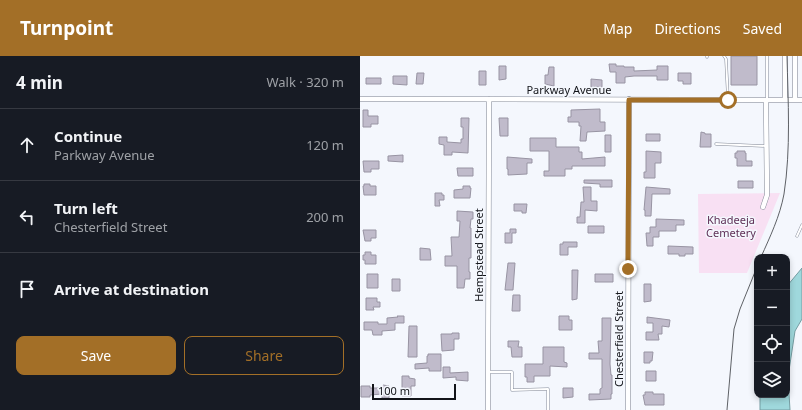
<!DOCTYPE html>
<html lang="en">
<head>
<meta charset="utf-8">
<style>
	body { margin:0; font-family:"Noto Sans",sans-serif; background:#20242c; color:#f1f3f6 }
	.controls { position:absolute; right:12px; bottom:12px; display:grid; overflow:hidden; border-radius:8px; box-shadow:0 2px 6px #0003 }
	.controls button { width:36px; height:36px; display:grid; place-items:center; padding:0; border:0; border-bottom:1px solid #363941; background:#171b24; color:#f1f3f6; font:20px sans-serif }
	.scale { position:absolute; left:12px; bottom:10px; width:84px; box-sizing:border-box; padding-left:4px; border:2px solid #121419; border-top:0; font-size:11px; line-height:14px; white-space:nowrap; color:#121419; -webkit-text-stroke:3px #f4f7fd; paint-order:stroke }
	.stop { position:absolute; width:12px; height:12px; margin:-9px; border:3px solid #a36f27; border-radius:50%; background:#fff }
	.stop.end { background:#a36f27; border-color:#fff; box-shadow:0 1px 4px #0008 }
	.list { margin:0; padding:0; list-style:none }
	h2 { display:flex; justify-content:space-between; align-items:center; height:52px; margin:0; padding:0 16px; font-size:17px }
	h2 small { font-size:13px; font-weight:400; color:#9ea1a6 }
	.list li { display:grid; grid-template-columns:26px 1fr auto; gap:12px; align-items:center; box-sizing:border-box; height:72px; padding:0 16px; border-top:1px solid #363941 }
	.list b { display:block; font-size:15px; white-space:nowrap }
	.list p { margin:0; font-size:13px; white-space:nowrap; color:#9ea1a6 }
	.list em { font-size:13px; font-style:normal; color:#9ea1a6 }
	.actions { display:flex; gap:8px; padding:12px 16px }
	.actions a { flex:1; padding:9px 0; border:1px solid #a36f27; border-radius:8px; text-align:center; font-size:14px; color:#a36f27 }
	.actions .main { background:#a36f27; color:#fff }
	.icon { flex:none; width:22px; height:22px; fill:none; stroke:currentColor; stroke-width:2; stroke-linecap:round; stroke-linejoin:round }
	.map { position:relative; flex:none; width:442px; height:354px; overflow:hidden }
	header { display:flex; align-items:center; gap:24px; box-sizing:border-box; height:56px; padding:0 20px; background:#a36f27; color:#fff }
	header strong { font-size:19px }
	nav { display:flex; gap:22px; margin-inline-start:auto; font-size:14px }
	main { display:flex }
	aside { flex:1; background:#171b24 }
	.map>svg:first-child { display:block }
	.green { fill:#f8e0f3 }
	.water { fill:#9fd8dc; stroke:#759da2 }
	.building { fill:#c0bbcb; stroke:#9894a3 }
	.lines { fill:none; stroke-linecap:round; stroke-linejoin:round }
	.lane-casing { stroke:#818795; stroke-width:3 }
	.street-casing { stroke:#818795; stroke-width:5.5 }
	.lane { stroke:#fff; stroke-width:2 }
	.street { stroke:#fff; stroke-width:4.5 }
	.tram { stroke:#5e6166; stroke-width:1 }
	.route { stroke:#a36f27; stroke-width:5 }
	.labels { text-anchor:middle; stroke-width:3; stroke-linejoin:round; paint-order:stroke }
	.street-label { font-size:11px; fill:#121419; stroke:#f4f7fd }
	.park-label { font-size:11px; fill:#5f3057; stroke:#f4f7fd }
</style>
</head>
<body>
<header>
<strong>Turnpoint</strong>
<nav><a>Map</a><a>Directions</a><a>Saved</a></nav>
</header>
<main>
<aside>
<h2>4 min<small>Walk · 320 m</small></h2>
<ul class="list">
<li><svg class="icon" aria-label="ahead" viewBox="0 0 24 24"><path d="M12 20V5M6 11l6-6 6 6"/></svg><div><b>Continue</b><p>Parkway Avenue</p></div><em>120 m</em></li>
<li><svg class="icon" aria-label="left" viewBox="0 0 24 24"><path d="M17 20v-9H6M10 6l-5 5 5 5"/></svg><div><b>Turn left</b><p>Chesterfield Street</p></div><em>200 m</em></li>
<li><svg class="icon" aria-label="arrive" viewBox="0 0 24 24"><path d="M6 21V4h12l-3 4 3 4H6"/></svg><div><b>Arrive at destination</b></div></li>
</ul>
<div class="actions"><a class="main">Save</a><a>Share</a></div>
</aside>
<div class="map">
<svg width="442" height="354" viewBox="0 0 442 354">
	<rect width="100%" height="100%" fill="#f4f7fd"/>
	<path class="green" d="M420 137 387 217H339L338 138Z"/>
	<path class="water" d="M442 212V263L435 275 428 321 430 354H400V339H427V230Z"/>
	<path class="building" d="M371 0H397V29H371Z
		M249 8H256V10H264V11H274V15L297 14V10H308V24H297V20H274L265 21V27H256V16H250Z
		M139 10H146V23L139 24Z
		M189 11H194V30L185 28V19H188Z
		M119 15H126V29H119Z
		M57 17H64L63 28H56Z
		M318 17H331V28H323V25H318Z
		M33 20H47V29L33 28Z
		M6 22H21V28H6Z
		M231 23 242 24V31H231Z
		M240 53V66H245V75L227 76 226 85H220L221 70H219V66H208V61H211V54Z
		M3 54H8V60H18V68H11V71H3Z
		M101 62H109L108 97 92 96V99H84V89L79 88V81H87V86L101 87V83H103V71H101Z
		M139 62H148V80H140Z
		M341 76 345 77V78H351V91H340Z
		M286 78H300V85H286Z
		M245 79H251V96H245Z
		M170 82H196V91H219V96H222V103L245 101V110H212V113H205V120H184V115H189V95H170Z
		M286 95 301 96V107H295V122H284V116H286Z
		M377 95H385V97H386V105H392V110H377V102H375V97H377Z
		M43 99V106L28 105V100Z
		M147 101 172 103V107H167V118L148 119V113H147Z
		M3 105H19V113H11V116H4Z
		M97 112H113V120H98Z
		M224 124H252V131H240V128L224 127Z
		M378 125H393V132H378Z
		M4 128H10V130H16V139H4L3 130H4Z
		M103 130H110V132H111L110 142H94V134L103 133Z
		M223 131H231V145H237V155L225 154V167H217V161H220L221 146H224Z
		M286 131 310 133V138H292L291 160H285V154H284Z
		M75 137H82V139H84V144H79L80 150H75Z
		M154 148H167L166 157H162V155H154Z
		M97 155 113 156V163H111L110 172H111V202H109V216H110V223H105L104 232H97V210H85V200H92L91 181H99L100 165H97Z
		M296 163 324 164V169H316V175H299V181H293V190H287L286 177H290V171H296Z
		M228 170H244V177H228Z
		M150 173H156V177H152V187H145V177H150Z
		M3 174H16V182H11V185H5Z
		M203 186H217V191H208V199H200V188H203Z
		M308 190 333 191V198H325V200H319V198H308Z
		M60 192 70 193 71 204H60Z
		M5 196H11V199H16V208H5V204H3V199H5Z
		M148 207H155L153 234H145Z
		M212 214H218L217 243 212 244Z
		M7 218H18V232H7Z
		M235 218H253V226H235Z
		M32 223H40V235H32Z
		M284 228H291V245L284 246Z
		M153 239H160V255H152Z
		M6 242H17V246H20V251H13L14 254H6Z
		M37 260H44V267H35V274L22 275V279H13L12 274H4V266H18V268H27V262L38 261Z
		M199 260H209V264H212V274H199Z
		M287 261 310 264 309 271 302 270V278H298L299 284H286V276H293V267H287Z
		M242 262H251L250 308 251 319H252V338H251V343L229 344V338H240V333L242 332V303H229V297H239L238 285H242Z
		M49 270H57V301H48Z
		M92 277H99V283H94V294L82 295 81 278H92Z
		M148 285H159L158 291H162V301H152L151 291H148Z
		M183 291H204V306L207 307V311L190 310V320H174V326H167V321H165V308H183Z
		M284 296H293L292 305H290V307H284Z
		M68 298H81V315H69V312L55 313V308L67 307V300H68Z
		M83 311H90V317L108 316V325L96 324V321L83 322Z
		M286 315H296V325H286Z
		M42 320H49V322L55 323V330H51V340H42Z
		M23 329 29 330V342H22V338L10 339V341H1V330H10V332H22Z
		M203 332H213V341L203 342Z
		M285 336H293V338H304V349H285L283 339H285Z"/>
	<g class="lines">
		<defs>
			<path id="lane" d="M364 0 366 3 368 43
				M347 1V0
				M407 43V0
				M356 88 406 90
				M437 180 442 169
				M128 316H152V334L188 333V354"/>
			<path id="street" d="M425 0V44
				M0 43 442 44
				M435 44V0
				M403 151 407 139 406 44
				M128 354 129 43
				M268 354 269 43"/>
		</defs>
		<use href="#lane" class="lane-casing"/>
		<use href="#street" class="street-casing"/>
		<use href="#lane" class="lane"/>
		<use href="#street" class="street"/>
		<path class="tram" d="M401 201C410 181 420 160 424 138 431 93 428 45 427 0
			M367 354 374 273 380 253 397 211"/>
	</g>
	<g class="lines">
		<path class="route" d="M268 213 269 44H368"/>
	</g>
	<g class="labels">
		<g class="street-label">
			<text x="209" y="38">Parkway Avenue</text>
			<text transform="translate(119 199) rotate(-90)" y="4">Hempstead Street</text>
			<text transform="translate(259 283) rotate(-90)" y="4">Chesterfield Street</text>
		</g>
		<g class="park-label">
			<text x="371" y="168">Khadeeja<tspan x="371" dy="13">Cemetery</tspan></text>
		</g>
	</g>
</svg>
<div class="controls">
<button>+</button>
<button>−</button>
<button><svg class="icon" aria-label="locate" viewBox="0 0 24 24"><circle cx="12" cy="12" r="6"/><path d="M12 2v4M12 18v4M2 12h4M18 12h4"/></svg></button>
<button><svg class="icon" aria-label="layers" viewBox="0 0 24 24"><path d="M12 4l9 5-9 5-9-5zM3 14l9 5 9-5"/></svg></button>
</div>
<div class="scale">100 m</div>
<div class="stop" style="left:368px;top:44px"></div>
<div class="stop end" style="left:268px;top:213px"></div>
</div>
</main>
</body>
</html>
